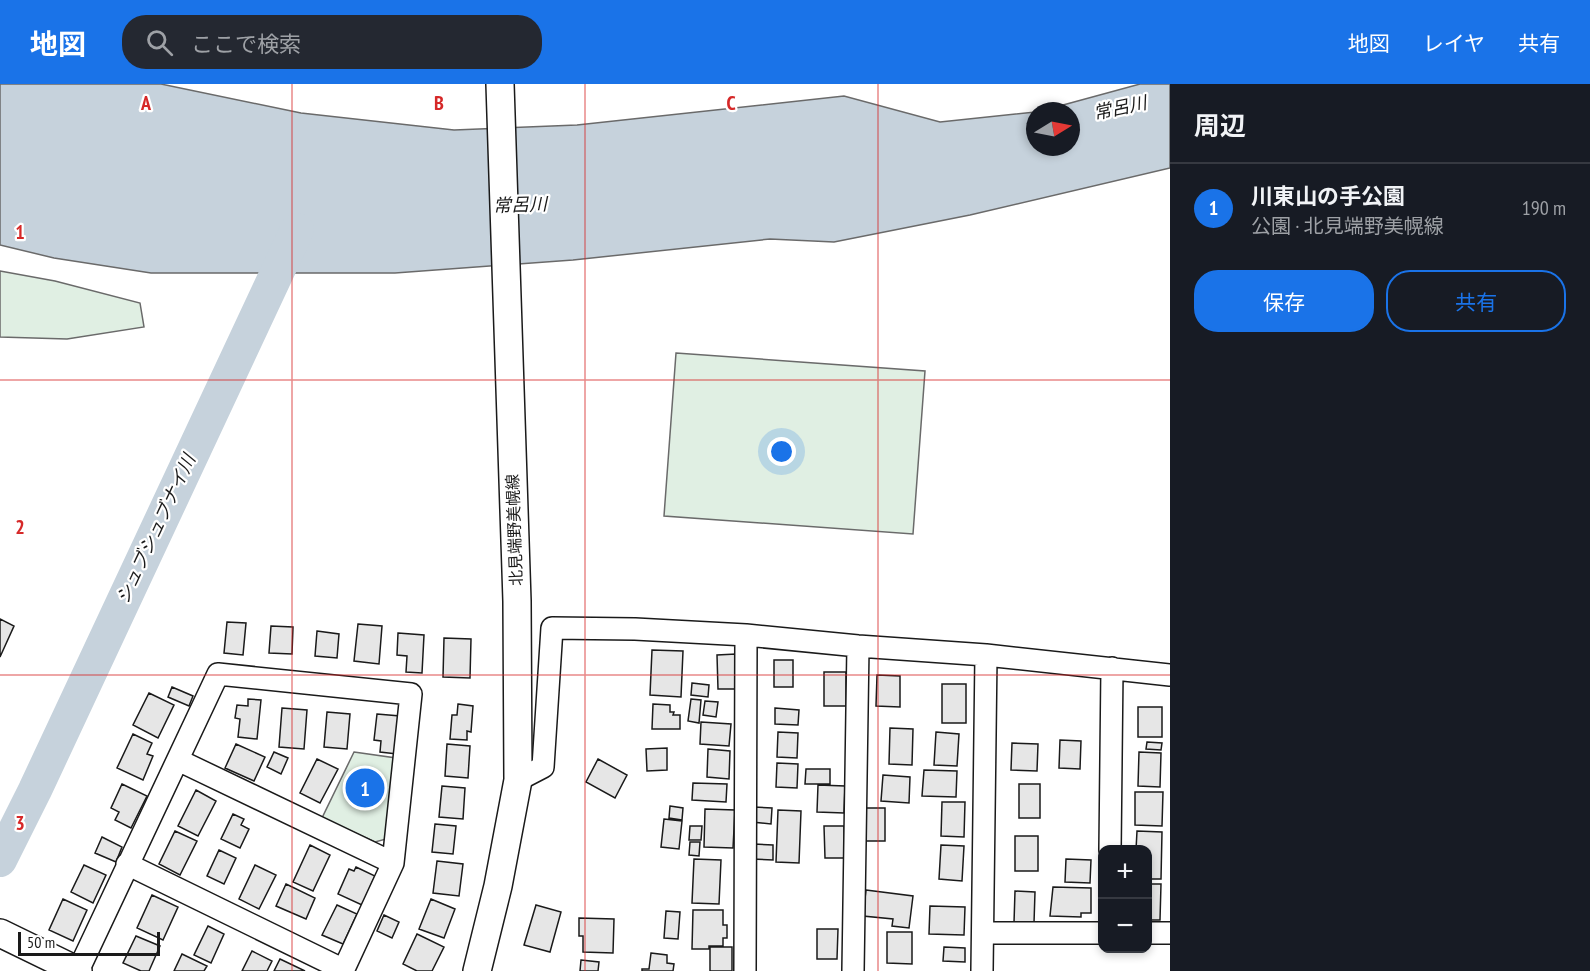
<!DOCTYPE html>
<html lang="ja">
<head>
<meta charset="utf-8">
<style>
	body { margin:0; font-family:"PT Sans Narrow","Noto Sans JP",sans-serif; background:#242831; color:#f1f3f6 }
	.controls { position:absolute; right:18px; bottom:18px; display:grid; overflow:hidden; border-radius:12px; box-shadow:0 3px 9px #0003 }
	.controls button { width:54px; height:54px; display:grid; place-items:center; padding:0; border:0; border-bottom:2px solid #363941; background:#171b24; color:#f1f3f6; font:30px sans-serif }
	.compass { position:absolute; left:1026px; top:18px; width:54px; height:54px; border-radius:50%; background:#171b24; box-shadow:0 3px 9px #0003; rotate:80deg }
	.scale { position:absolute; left:18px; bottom:15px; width:142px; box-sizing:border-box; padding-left:6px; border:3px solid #1a1a1a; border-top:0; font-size:16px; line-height:21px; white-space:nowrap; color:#1a1a1a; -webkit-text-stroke:4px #fff; paint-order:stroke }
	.you { position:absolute; left:782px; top:368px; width:21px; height:21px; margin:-15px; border:4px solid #fff; border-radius:50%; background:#1a73e8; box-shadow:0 0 0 9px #1a73e833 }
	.badge { display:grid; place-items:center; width:39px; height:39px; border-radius:50%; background:#1a73e8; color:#fff; font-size:20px; font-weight:700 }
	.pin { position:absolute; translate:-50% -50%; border:3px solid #fff; box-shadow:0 2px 6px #0006 }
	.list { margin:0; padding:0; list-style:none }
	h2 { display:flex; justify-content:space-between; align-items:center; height:78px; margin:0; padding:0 24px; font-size:26px }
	h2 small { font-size:20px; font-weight:400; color:#9ea1a6 }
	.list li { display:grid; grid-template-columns:39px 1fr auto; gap:18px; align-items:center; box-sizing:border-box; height:90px; padding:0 24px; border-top:2px solid #363941 }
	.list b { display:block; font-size:22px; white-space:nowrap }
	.list p { margin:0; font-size:20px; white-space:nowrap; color:#9ea1a6 }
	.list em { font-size:20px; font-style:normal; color:#9ea1a6 }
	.actions { display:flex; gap:12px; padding:18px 24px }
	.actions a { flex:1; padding:14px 0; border:2px solid #1a73e8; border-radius:24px; text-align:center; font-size:21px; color:#1a73e8 }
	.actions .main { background:#1a73e8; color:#fff }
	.icon { flex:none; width:33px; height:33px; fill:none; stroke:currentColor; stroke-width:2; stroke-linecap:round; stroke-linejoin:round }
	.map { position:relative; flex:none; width:1170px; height:887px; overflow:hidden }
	header { display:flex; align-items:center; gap:36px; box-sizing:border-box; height:84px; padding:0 30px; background:#1a73e8; color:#fff }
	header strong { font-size:28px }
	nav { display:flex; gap:33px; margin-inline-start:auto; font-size:21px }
	.search { width:420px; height:54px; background:#242831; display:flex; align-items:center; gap:15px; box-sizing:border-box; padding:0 21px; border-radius:24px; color:#9ea1a6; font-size:22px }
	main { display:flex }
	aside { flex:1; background:#171b24 }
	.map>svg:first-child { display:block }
	.green { fill:#e0efe3; stroke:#6a6a6a; stroke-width:1.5 }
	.water { fill:#c6d2dc; stroke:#6a6a6a; stroke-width:1.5 }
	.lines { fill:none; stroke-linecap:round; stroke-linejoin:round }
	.river { stroke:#c6d2dc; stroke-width:34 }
	.building { fill:#e6e6e6; stroke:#1a1a1a; stroke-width:1.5 }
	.minor-casing { stroke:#1a1a1a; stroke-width:24 }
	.major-casing { stroke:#1a1a1a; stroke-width:30 }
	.minor { stroke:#fff; stroke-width:21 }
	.major { stroke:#fff; stroke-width:27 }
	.grid { fill:none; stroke:#d62828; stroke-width:1.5; stroke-opacity:0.55 }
	.labels { text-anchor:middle; stroke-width:4.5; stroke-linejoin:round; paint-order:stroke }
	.street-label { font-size:16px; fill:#1a1a1a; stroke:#fff }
	.water-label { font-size:18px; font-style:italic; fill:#1a1a1a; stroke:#fff }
	.grid-label { font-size:20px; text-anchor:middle; font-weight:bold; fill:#d62828; stroke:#fff; stroke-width:4.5; stroke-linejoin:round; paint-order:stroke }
</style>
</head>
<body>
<header>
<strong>地図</strong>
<div class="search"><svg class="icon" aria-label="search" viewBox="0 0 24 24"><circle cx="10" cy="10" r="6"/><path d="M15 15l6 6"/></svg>ここで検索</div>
<nav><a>地図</a><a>レイヤ</a><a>共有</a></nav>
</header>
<main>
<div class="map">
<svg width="1170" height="887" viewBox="0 0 1170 887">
	<rect width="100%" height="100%" fill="#fff"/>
	<path class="green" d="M0 187 55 197 140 219 144 243 67 255 0 253Z
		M676 269 925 287 913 450 664 432Z
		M354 668 396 674 390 754 375 758 322 734Z"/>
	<path class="water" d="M0 0H161L301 29 454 46 577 41 844 12 940 38 1035 28V63H1071V27H1041L1140 0H1170V84L970 131 834 158 770 155 573 176 395 189H151L54 174 0 161Z"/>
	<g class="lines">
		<path class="river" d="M0 776 35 706 297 146"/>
	</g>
	<path class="building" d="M0 535 14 542 0 573Z
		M227 538 246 539 243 571 224 569Z
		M358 540 382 542 379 580 354 577Z
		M271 542 293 543 292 570 269 569Z
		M317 547 339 550 337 574 315 572Z
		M398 549 424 551 422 589 406 588 407 572 397 571Z
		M444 554 471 555 470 594 443 593Z
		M652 566 683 567 681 613 650 611Z
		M736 570 737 605H718L717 571Z
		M774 576H793V603H774Z
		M824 588H846V622H824Z
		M877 591 900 592V623L876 622Z
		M692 599 709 601 708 613 691 611Z
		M942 600H966V639H942Z
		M172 603 193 612 189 622 168 613Z
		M149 609 174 621 158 654 133 641Z
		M248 615 261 616 257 655 238 653 240 635 235 634 237 621 248 622Z
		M691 615 701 616 699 639 688 637Z
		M705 617 718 618 716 633 703 631Z
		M458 620 473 622 471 648 467 647V656L450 655 452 631H457Z
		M653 620 670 621V628H674L673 631H680V645H652Z
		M1138 623H1162V653H1138Z
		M282 624 307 626 304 665 279 663Z
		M775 624 799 626 798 641 775 640Z
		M327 628 350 630 347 665 324 663Z
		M377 630 400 632 397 670 380 668 381 657 374 656Z
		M701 638 731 640 729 662 700 660Z
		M890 644 913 645 912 681 889 680Z
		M778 648 798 649 797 674 777 673Z
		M936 648 959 650 957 682 934 681Z
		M133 650 152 659 147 670 153 672 143 696 117 684Z
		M1060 656 1081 657 1080 685 1059 684Z
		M1147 658 1162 659 1161 666 1146 665Z
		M1012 659 1038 660 1037 687 1011 686Z
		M236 660 265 673 254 697 225 684Z
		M447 660 470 662 468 694 445 692Z
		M667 664V686L647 687 646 665Z
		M708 665 730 667 729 695 707 693Z
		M274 668 288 674 281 690 267 683Z
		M1139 668 1161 669 1160 703 1138 702Z
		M317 675 338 685 320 719 300 709Z
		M598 675 627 691 615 714 586 698Z
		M777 679 798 680 797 704 776 703Z
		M806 685H830V700H805Z
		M924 686 957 687 956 713 922 712Z
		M883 691 910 693 909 719 881 717Z
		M693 699 727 700 726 718 692 716Z
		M122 700 147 712 131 744 115 736 119 728 111 724Z
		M1019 700H1040V734H1019Z
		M818 701 845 702 844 729 817 728Z
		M442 702 465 704 463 735 439 733Z
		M196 706 216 717 198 752 178 742Z
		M1135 708H1163L1162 742 1135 741Z
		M942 718H965L964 753 941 752Z
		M670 722 683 724 682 736 669 734Z
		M753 723 772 724 771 740 752 738Z
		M864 724H885V757H864Z
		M705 725 735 726 733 764 704 763Z
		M778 726 801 727 799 779 776 778Z
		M233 730 244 735 241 741 249 745 240 764 221 755Z
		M664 735 682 737 679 765 661 763Z
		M435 740 456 742 453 770 432 768Z
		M690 742H702L701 756H689Z
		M824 742H844L845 774H825Z
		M175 747 197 757 180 791 159 780Z
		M1137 747 1162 748 1161 795H1148V766H1136Z
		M1015 752H1038V787H1015Z
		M102 753 122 763 116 778 95 769Z
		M690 758H700L699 772 689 771Z
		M753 760 773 761V776L751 775Z
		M310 761 330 771 313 807 293 798Z
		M941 761 964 762 962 797 939 795Z
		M219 766 236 774 224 800 207 792Z
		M694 775 721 776 719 820 692 819Z
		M1066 775 1091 776 1090 799 1065 798Z
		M437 777 463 780 459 812 433 809Z
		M84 781 106 791 93 819 71 808Z
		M255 781 276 791 259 825 239 815Z
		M356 783 375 792 362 821 338 810 349 785 354 787Z
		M286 800 315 814 306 835 276 822Z
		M1148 800H1161L1160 836H1148Z
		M1053 803 1091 804V829H1081V833L1050 832Z
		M866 806 913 812 909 844 892 842 893 835 863 832Z
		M1015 807 1035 808 1034 839H1014Z
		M152 811 178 823 163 856 137 844Z
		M63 815 87 826 73 857 49 846Z
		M431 815 455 825 444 854 419 845Z
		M337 821 357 830 343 860 322 851Z
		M536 821 561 828 550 868 524 861Z
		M930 822 965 823 964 851 929 850Z
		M693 826H723V841H727V854H723V862H709V865H692Z
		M666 827 680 828 678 855 664 854Z
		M384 831 399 838 392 854 377 847Z
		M579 834 614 835 613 869 583 868V852H579Z
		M208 842 224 850 211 879 194 871Z
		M817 845H838L837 875H817Z
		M887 848H912V880L887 879Z
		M417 850 444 863 432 887H417L403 880Z
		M136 852 160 862 149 887H141L123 879Z
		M710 863H732V887H710Z
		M944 863 965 864V878L943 877Z
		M252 867 272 877 267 887H242Z
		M651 869 667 871V879L674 880 673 887H642V885H649Z
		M182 870 207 882 204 887H174Z
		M280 875 305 887H274Z
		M581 876 599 878 598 887H580Z"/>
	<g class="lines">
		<defs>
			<path id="minor" d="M178 676 393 779
				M518 696 543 683 552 544 635 545 746 551 858 562 986 571 1170 591
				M1110 766 1112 584
				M127 780 344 886
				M984 849H1102
				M1148 849H1170
				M78 887 218 590 411 610 393 779 343 887
				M745 887 746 551
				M853 887 858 562
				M982 887 986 571"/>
			<path id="major" d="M0 849 78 887
				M477 887 498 802 518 696 517 517 500 0"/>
		</defs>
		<use href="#minor" class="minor-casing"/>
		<use href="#major" class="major-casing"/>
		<use href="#minor" class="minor"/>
		<use href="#major" class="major"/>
	</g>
	<path class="grid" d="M292 0V887M585 0V887M878 0V887M0 296H1170M0 591H1170"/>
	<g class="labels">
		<g class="street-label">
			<text transform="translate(514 446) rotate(-92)" y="6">北見端野美幌線</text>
		</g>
		<g class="water-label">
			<text transform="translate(1120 24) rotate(-12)" y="6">常呂川</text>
			<text transform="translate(520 121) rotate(-2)" y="6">常呂川</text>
			<text transform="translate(156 445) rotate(-65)" y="6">シュブシュブナイ川</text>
		</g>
	</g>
	<g class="grid-label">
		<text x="146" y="26">A</text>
		<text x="439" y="26">B</text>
		<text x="731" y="26">C</text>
		<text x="20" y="155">1</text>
		<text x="20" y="450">2</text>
		<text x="20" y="746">3</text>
	</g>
</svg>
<div class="controls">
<button>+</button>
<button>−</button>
</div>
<svg class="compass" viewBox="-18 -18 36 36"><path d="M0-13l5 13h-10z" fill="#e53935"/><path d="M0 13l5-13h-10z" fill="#9ea1a6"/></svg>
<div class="scale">50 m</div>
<div class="you"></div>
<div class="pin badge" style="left:365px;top:704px">1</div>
</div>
<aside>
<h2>周辺<small></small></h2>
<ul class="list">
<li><span class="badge">1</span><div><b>川東山の手公園</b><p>公園 · 北見端野美幌線</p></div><em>190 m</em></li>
</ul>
<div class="actions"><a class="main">保存</a><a>共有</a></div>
</aside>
</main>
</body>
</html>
